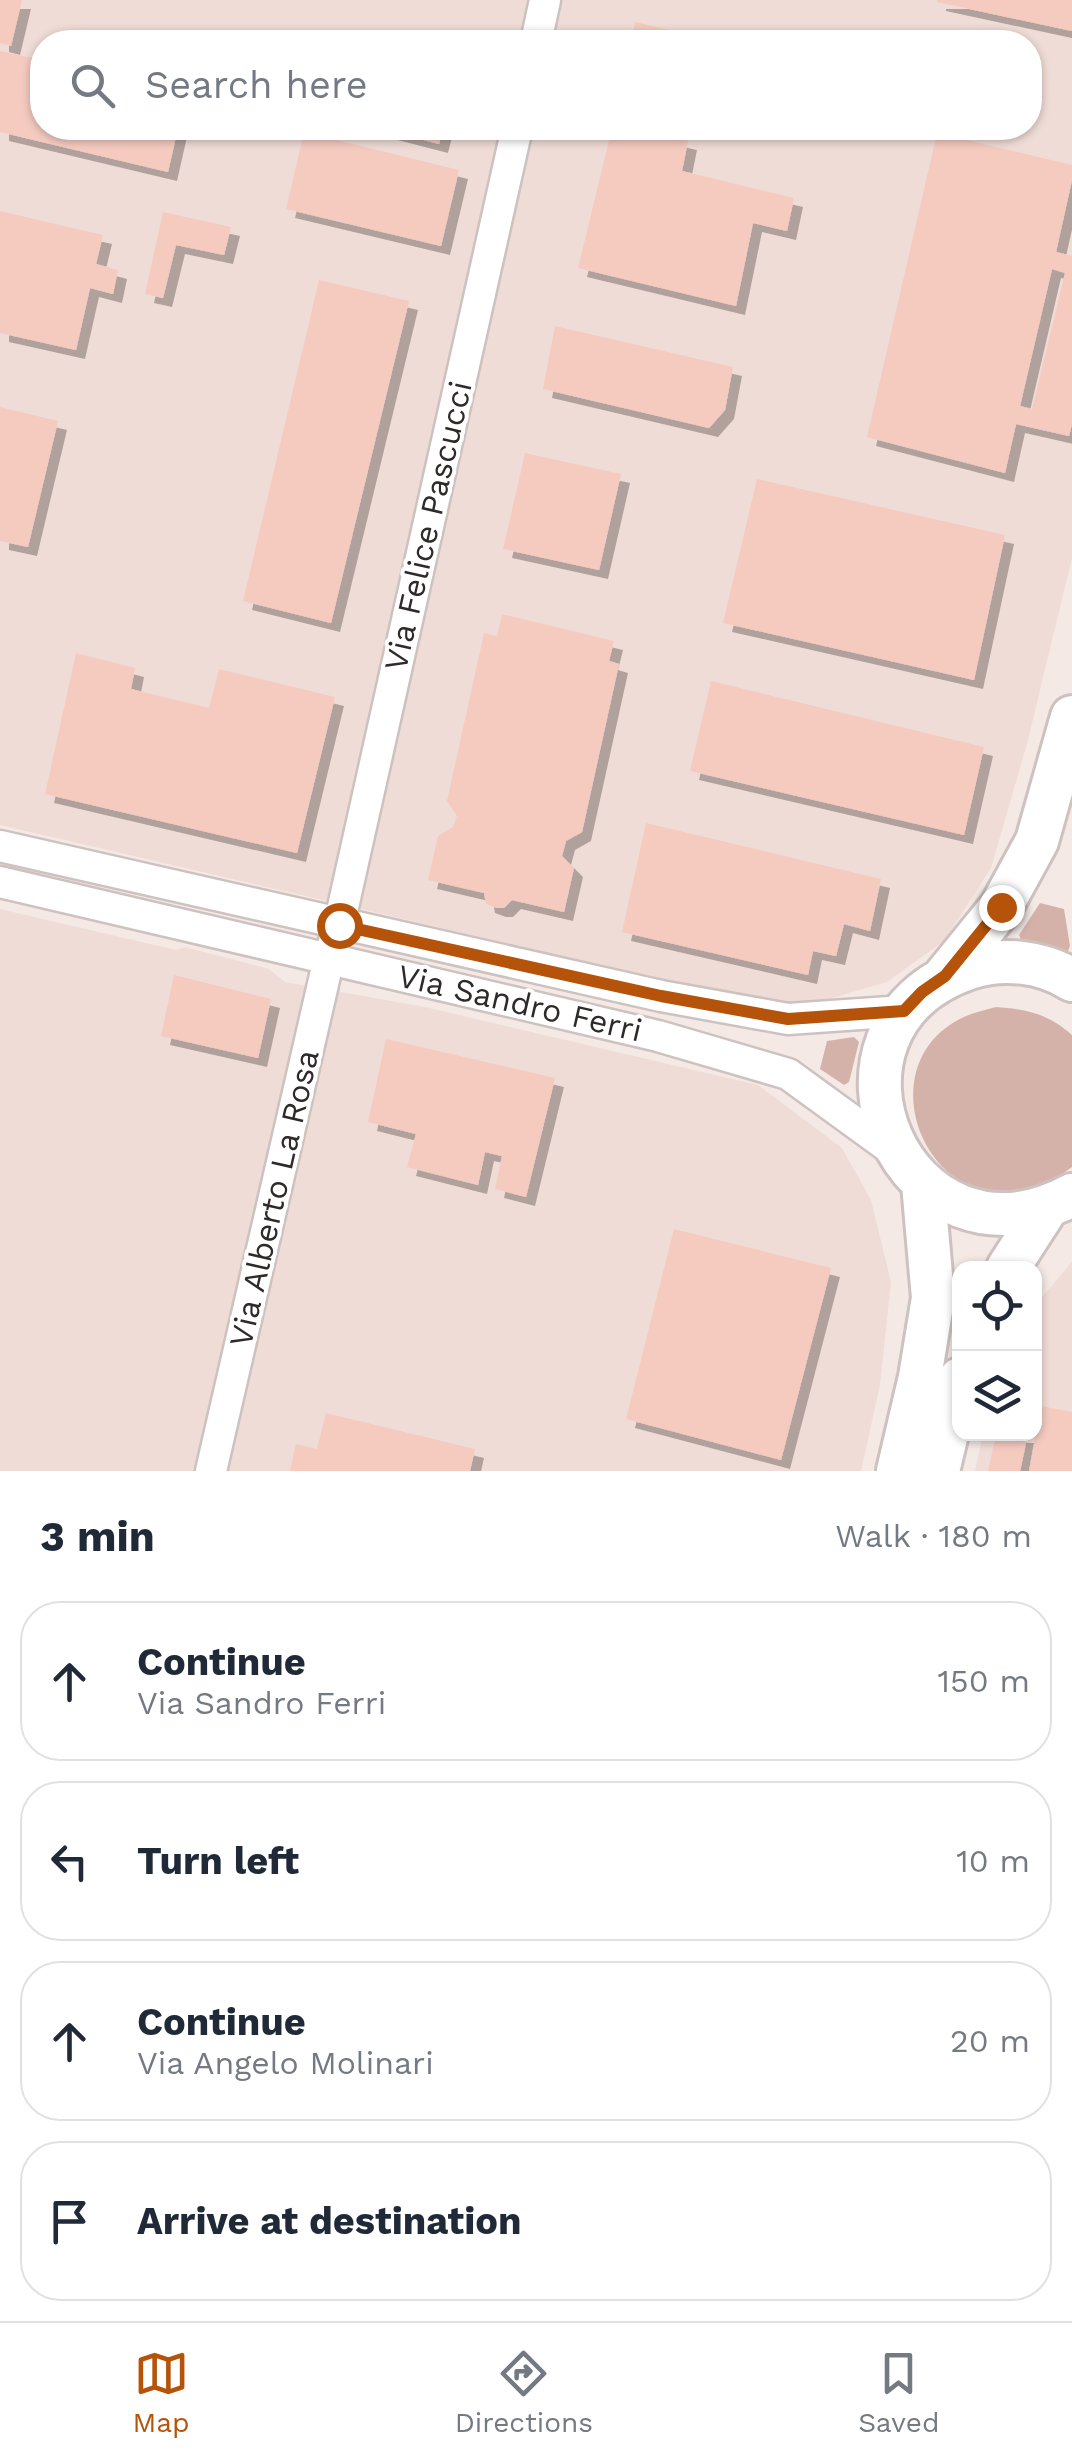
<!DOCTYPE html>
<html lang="en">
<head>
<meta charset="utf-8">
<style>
	body { margin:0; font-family:"Work Sans",sans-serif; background:#f2f2f3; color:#1f2937 }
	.controls { position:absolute; right:30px; bottom:30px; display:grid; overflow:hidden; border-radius:20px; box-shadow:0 2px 8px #0004 }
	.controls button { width:90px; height:90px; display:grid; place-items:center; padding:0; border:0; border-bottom:2px solid #e0e1e3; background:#fff; color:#1f2937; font:50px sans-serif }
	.stop { position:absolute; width:30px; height:30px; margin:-22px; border:8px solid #b45309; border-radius:50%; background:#fff }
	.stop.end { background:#b45309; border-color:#fff; box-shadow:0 2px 10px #0008 }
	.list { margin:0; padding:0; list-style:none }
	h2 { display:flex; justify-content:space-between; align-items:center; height:130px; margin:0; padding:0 40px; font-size:42px }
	h2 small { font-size:32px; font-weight:400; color:#747a83 }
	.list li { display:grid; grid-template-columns:65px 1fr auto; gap:30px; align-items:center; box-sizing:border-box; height:160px; margin:0 20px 20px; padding:0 20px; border:2px solid #e0e1e3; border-radius:40px }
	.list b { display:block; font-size:38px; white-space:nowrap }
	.list p { margin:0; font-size:32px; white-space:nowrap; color:#747a83 }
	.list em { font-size:32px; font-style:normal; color:#747a83 }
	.icon { flex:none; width:55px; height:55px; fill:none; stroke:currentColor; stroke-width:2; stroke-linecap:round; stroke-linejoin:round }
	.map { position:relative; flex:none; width:1072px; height:1471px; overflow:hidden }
	.search { position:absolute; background:#fff; box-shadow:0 2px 8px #0004; left:30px; right:30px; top:30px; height:110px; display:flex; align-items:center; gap:25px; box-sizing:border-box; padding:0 35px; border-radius:40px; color:#747a83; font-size:38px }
	.sheet { height:850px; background:#fff }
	nav { display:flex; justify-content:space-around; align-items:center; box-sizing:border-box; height:140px; border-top:2px solid #e0e1e3; background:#fff; font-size:28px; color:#747a83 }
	nav a { display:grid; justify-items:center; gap:5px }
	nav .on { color:#b45309 }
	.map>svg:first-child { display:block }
	.built { fill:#f0dcd6; fill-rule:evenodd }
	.green { fill:#d5b2a9 }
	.building { fill:#f5cbc0; fill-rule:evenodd; filter:url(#shadow) }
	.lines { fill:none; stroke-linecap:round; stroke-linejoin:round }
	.street-casing { stroke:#cdc2bf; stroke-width:35 }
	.secondary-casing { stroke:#cdc2bf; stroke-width:48 }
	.street { stroke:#fff; stroke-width:30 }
	.secondary { stroke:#fff; stroke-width:42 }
	.route { stroke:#b45309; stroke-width:12 }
	.labels { text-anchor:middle; stroke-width:8; stroke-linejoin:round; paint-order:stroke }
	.street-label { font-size:32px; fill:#2e2a29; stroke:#fff }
</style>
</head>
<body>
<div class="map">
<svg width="1072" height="1471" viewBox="0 0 1072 1471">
	<defs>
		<filter id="shadow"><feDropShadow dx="9" dy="9" stdDeviation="0" flood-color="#0004"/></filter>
	</defs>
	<rect width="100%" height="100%" fill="#f5e9e6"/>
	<path class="built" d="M0 0H1072V558L1027 744 991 868 944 941 887 982 809 1005 739 997 0 825ZM42 42H1030V128H42Z
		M0 909 176 950 185 947 269 969 285 982 425 1007 758 1085 842 1148 871 1200 891 1282 880 1385 861 1471H0Z
		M1072 1262V1471H975L983 1434H1034L1035 1305Z"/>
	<path class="green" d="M1040 903 1064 909 1070 946 1067 953 1021 940 1019 935Z
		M996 1007C1026 1009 1049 1014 1072 1035V1167C943 1262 850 1067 966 1016 975 1012 986 1010 996 1007Z
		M854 1037 859 1042 849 1082 844 1085 820 1069 827 1041Z"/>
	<path class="building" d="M0 0H22L11 46 0 43Z
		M937 0H1072V31L937 2Z
		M635 22 715 41V42H631Z
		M283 30 332 41V42H280Z
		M0 51 42 60V128H178L168 172 0 132Z
		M377 128H443L439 144Z
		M612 128H629L688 141 682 171 794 198 787 231 753 223 736 306 578 268Z
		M304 132 459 170 441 246 286 209Z
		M937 133 1072 165V180L1056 252 1072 256V424L1069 436 1016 424 1005 473 867 437ZM1052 269 1065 273 1032 409 1020 406Z
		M0 211 103 235 96 264 118 270 113 294 90 288 76 350 0 333Z
		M163 212 231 227 224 255 176 245 163 298 145 294Z
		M319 280 409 301 331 623 243 601Z
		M555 326 733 367 725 410 709 428 543 389Z
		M0 407 58 421 28 547 0 541Z
		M525 453 621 474 599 570 503 549Z
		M757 479 1005 535 974 680 723 623Z
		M502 614 614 641 609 661 619 664 582 832 566 841 562 856 574 868 564 912 512 900 504 908H497L486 904 484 893 428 880 438 836 453 827 457 816 447 801 484 633 497 636Z
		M76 653 135 668 131 689 209 708 219 669 335 697 297 853 45 794Z
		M711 681 984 747 964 835 690 771Z
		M646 823 881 879 870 931 844 924 836 956 813 951 808 975 622 932Z
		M174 975 271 999 258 1058 161 1036Z
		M386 1039 555 1078 526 1197 495 1189 502 1156 485 1152 478 1185 407 1167 416 1134 368 1122Z
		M674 1229 831 1268 781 1460 626 1419Z
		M1041 1406 1072 1412V1471H1029Z
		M326 1413 475 1449 470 1471H290L296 1444 317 1449Z
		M996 1434H1028L1020 1471H988Z"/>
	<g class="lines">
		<defs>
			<path id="street" d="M536 42 545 0
				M0 846 661 996 788 1019 904 1011
				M0 882 658 1036 788 1074 898 1154
				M211 1471 329 958 339 925 517 128"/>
			<path id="secondary" d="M945 976 1001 907 1037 841 1072 717
				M1072 980C1042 961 1002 957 969 968 793 1028 904 1285 1072 1195
				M1008 1268 1046 1209
				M898 1471 920 1377 933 1298 923 1184
				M938 1471 960 1379"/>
		</defs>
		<use href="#street" class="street-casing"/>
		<use href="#secondary" class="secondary-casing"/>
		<use href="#street" class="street"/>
		<use href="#secondary" class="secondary"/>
	</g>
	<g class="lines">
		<path class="route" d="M339 925 661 996 788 1019 904 1011 922 992 945 976 1001 907"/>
	</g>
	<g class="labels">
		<g class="street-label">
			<text transform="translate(428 526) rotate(-77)" y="11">Via Felice Pascucci</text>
			<text transform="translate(520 1003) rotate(13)" y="11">Via Sandro Ferri</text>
			<text transform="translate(274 1198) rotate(-77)" y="11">Via Alberto La Rosa</text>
		</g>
	</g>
</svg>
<div class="controls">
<button><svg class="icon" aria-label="locate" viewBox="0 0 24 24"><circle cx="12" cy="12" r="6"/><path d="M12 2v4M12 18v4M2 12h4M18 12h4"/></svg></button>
<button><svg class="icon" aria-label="layers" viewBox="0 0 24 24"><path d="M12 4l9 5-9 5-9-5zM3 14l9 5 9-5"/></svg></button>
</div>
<div class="stop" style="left:339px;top:925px"></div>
<div class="stop end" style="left:1001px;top:907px"></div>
<div class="search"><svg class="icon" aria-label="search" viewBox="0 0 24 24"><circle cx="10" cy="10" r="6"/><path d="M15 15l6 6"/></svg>Search here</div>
</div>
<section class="sheet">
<h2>3 min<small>Walk · 180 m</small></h2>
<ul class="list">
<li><svg class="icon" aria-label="ahead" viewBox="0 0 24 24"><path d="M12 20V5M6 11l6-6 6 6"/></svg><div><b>Continue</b><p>Via Sandro Ferri</p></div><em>150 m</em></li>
<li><svg class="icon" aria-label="left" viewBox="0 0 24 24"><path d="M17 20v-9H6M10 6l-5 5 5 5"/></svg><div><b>Turn left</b></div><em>10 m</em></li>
<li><svg class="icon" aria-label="ahead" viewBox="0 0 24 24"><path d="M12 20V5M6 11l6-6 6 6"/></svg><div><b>Continue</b><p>Via Angelo Molinari</p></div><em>20 m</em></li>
<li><svg class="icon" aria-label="arrive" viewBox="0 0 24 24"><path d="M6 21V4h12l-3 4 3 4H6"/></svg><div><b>Arrive at destination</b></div></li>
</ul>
</section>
<nav>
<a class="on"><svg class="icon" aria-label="map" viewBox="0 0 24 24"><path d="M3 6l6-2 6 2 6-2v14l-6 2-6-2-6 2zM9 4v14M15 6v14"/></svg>Map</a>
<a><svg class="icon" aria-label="directions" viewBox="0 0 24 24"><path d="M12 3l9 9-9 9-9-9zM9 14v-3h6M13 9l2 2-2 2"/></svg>Directions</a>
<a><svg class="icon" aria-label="saved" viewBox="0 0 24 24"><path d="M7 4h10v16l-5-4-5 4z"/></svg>Saved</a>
</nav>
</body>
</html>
